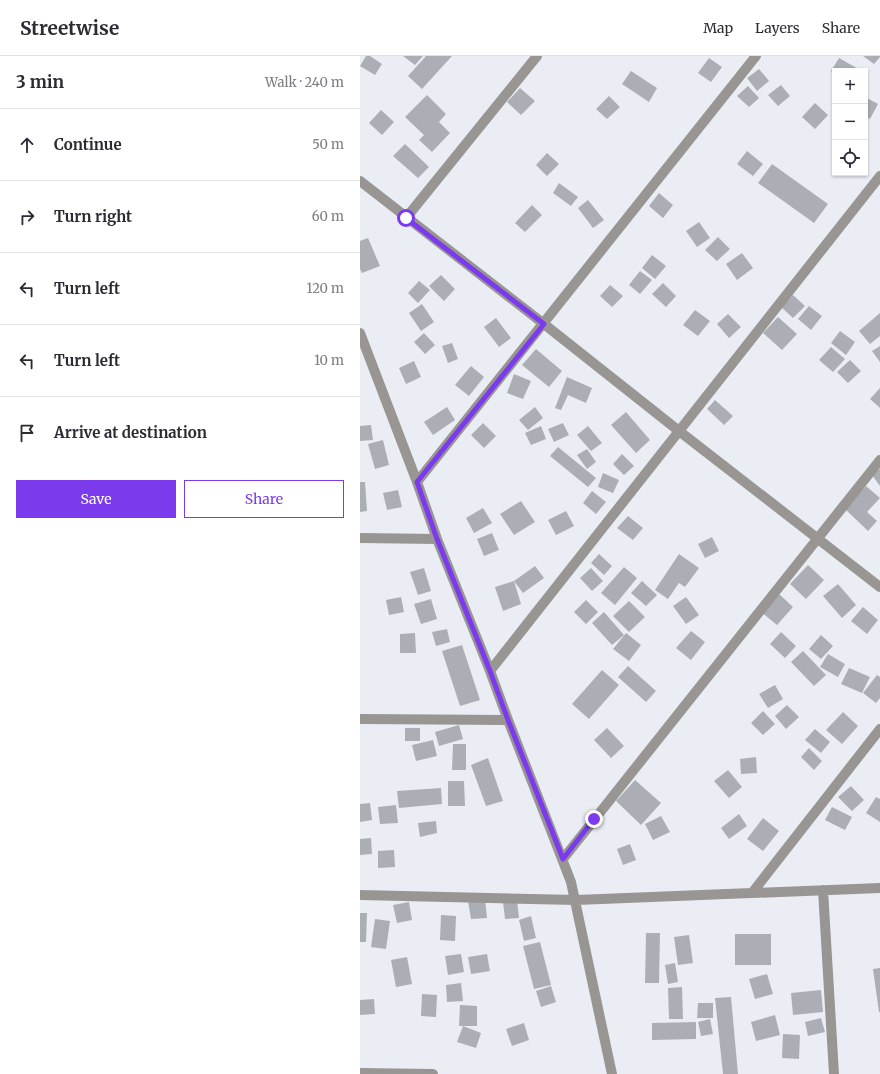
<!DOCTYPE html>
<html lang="en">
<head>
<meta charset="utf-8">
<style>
	body { margin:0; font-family:Merriweather,serif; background:#f7f7f7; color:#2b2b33 }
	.controls { position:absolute; right:12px; top:12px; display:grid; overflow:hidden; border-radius:0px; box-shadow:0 1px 3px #0004 }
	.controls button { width:36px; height:36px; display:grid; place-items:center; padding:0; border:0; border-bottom:1px solid #e1e1e2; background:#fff; color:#2b2b33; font:20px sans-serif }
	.stop { position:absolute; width:12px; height:12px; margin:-9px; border:3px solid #7c3aed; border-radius:50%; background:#fff }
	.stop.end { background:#7c3aed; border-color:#fff; box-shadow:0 1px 4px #0008 }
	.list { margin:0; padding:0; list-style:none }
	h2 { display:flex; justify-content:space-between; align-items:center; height:52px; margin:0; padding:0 16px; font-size:17px }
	h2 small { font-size:13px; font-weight:400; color:#7c7c81 }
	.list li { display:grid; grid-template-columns:26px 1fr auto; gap:12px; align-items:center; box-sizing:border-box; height:72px; padding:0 16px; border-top:1px solid #e1e1e2 }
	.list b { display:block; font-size:15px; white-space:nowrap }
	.list em { font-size:13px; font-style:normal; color:#7c7c81 }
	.actions { display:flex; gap:8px; padding:12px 16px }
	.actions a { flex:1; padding:9px 0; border:1px solid #7c3aed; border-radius:0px; text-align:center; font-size:14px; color:#7c3aed }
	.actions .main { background:#7c3aed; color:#fff }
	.icon { flex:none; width:22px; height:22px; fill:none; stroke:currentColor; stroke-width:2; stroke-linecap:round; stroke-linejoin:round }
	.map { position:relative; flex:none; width:520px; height:1018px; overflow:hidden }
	header { display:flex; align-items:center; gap:24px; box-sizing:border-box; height:56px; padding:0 20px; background:#fff; border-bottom:1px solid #e1e1e2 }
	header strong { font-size:19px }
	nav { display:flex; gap:22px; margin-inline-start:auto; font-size:14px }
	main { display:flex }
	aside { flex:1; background:#fff }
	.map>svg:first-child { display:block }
	.building { fill:#abafb5 }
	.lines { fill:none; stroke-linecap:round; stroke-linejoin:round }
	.minor { stroke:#989593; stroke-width:10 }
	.route { stroke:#7c3aed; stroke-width:5 }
</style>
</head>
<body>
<header>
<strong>Streetwise</strong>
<nav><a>Map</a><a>Layers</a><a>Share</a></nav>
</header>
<main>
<aside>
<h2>3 min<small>Walk · 240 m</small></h2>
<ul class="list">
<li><svg class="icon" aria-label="ahead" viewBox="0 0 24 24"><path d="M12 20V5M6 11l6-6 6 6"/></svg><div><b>Continue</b></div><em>50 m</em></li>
<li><svg class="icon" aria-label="right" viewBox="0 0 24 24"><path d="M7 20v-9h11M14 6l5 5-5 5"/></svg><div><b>Turn right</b></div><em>60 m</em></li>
<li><svg class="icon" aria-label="left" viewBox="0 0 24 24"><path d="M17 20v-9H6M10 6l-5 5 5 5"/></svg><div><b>Turn left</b></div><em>120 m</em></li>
<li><svg class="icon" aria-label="left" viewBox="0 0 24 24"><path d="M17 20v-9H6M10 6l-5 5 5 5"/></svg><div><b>Turn left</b></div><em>10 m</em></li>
<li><svg class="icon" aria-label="arrive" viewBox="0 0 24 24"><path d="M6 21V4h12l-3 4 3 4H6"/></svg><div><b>Arrive at destination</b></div></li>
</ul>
<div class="actions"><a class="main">Save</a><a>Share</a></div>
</aside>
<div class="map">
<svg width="520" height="1018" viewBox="0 0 520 1018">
	<rect width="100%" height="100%" fill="#eaeef4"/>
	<path class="building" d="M6 0H10L22 8 15 19 0 10Z
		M43 0H63L55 9Z
		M66 0H92L62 33 48 20Z
		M503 0H520V1L514 8Z
		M349 2 362 11 351 26 338 17Z
		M479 2 502 15H475V17L471 15Z
		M399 13 409 25 397 35 387 22Z
		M271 15 297 32 289 46 262 28Z
		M421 29 430 40 418 50 408 39Z
		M388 30 399 42 389 51 377 40Z
		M160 32 175 45 161 59 147 46Z
		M67 39 86 58 79 66 90 77 72 96 59 84 64 79 45 61Z
		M249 40 260 51 247 63 236 53Z
		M505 41 518 48 510 63 505 60Z
		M455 47 468 59 455 73 442 61Z
		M21 54 34 66 22 79 9 67Z
		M45 88 69 111 58 122 33 100Z
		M387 95 403 108 393 120 377 108Z
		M187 97 199 108 187 120 176 109Z
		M412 108 468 148 454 167 398 127Z
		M199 127 218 141 211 150 193 137Z
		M299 137 313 149 303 162 289 150Z
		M228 144 244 164 233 172 218 152Z
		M172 149 182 159 165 176 155 167Z
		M339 166 350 182 337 191 326 175Z
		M358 181 370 193 357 205 345 194Z
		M8 182 20 210 2 217 0 213V185Z
		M382 197 393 212 377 224 366 208Z
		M292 199 306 210 295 223 282 212Z
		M280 215 292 224 280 238 269 229Z
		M81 219 95 233 84 245 69 230Z
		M59 225 70 234 58 247 48 237Z
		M303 227 316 240 306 251 292 238Z
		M250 229 263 240 252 251 240 240Z
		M433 239 445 250 433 262 421 251Z
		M62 248 74 266 61 275 49 257Z
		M449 250 462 260 451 274 438 263Z
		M335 254 350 265 338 280 323 269Z
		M520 257V280L510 288 499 275Z
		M368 258 381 271 369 282 357 268Z
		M418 261 437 278 422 294 403 277Z
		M136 262 151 282 139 291 124 271Z
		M480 275 495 286 486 299 471 287Z
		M64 277 75 289 65 298 54 286Z
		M92 287 98 303 88 307 82 290Z
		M520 290V306L512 295Z
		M471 291 485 303 473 316 459 304Z
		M176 293 202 315 189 331 162 309Z
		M490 304 501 315 488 327 477 316Z
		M54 305 61 321 46 328 39 312Z
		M111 310 124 321 109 340 95 329Z
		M154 318 171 325 163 343 147 337Z
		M207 321 232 332 226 347 208 339 201 354 195 352Z
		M520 332V352L510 343Z
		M355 344 373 360 364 369 347 353Z
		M87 351 95 364 73 379 64 366Z
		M175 351 183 362 168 374 159 364Z
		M266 356 290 384 276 397 251 369Z
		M123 367 136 380 124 392 111 379Z
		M203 367 209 379 194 386 188 373Z
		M11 369 13 384 0 385V370Z
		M181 370 186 383 171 389 165 377Z
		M228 370 242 387 231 395 217 379Z
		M23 384 29 409 15 413 8 388Z
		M198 391 236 422 228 431 190 400Z
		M227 393 236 406 227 413 217 399Z
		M262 398 274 410 264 419 253 408Z
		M520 413V430L512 419Z
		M243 417 259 424 253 437 238 431Z
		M0 426H5L7 455 0 456Z
		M506 430 520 442 507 456 517 465 508 475 485 453Z
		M38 434 42 451 27 454 23 437Z
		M232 435 246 446 236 458 223 447Z
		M161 445 175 466 154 479 140 458Z
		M123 452 132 467 114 477 106 462Z
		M206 455 214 470 196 479 188 464Z
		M268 460 283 472 273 484 257 472Z
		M132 477 139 494 124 500 117 483Z
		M352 481 359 495 345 502 338 488Z
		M239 498 252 510 244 519 231 507Z
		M319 498 339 512 325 531 319 527 308 543 295 534Z
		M448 509 464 524 446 543 430 528Z
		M175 510 184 522 163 537 154 525Z
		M264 511 277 522 255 549 241 537Z
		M64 512 71 535 58 539 50 516Z
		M231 512 243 525 232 535 220 522Z
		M154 525 161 548 143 555 135 531Z
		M282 525 297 539 286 550 271 537Z
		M478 528 496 549 482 562 463 540Z
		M418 537 433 551 417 569 401 556Z
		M41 541 44 556 29 559 26 544Z
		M326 541 339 559 326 568 313 550Z
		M71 543 77 563 61 568 54 548Z
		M226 544 238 556 226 568 214 556Z
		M269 545 285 561 269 576 253 560Z
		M503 551 518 564 507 578 491 565Z
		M244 556 264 579 252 589 232 567Z
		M87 573 90 586 76 590 72 576Z
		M331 575 345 586 331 604 316 592Z
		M421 576 436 590 425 602 410 588Z
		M55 577 56 597H40V578Z
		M266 577 281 589 269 605 253 593Z
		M461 579 473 590 461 603 449 593Z
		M102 589 120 644 100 650 82 595Z
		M443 595 466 619 454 630 431 606Z
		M468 598 485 608 478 621 460 611Z
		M268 610 296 635 286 646 258 621Z
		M489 612 510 621 502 637 481 628Z
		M242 614 259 629 229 663 212 648Z
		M517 619 520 621V642L516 647 503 637Z
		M415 629 423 643 408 652 399 638Z
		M427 649 439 661 426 673 415 660Z
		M403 655 415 668 403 679 391 667Z
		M483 656 498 670 482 688 466 674Z
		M99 669 103 683 79 690 75 676Z
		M45 672H60V685H45Z
		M247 672 264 690 251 702 234 684Z
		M455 673 470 686 461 697 445 684Z
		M73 684 77 700 56 705 52 689Z
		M93 688H106V714H92Z
		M449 692 462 705 454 714 441 701Z
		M396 701 397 717 381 718 380 703Z
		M128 702 143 745 126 750 111 709Z
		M368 714 382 731 369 742 354 725Z
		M275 724 301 747 281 769 256 745Z
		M88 725H104L105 750H88Z
		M491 730 504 744 492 755 478 741Z
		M81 732 82 748 39 752 37 735Z
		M516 741 520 743V766L506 757Z
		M10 747 12 764 0 766V748Z
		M36 749 38 767 20 768 18 751Z
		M472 751 492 761 485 774 465 764Z
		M379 758 387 770 369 783 361 772Z
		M301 760 310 776 293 784 285 768Z
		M403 762 419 775 403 795 387 783Z
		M76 765 77 777 60 781 58 767Z
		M11 782 12 798 0 799V783Z
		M270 788 276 804 263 809 257 793Z
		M34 794 35 811 18 812V795Z
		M125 843 127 862 111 863 108 845Z
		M157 844 159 862 145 863 143 846Z
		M49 846 52 864 37 867 33 849Z
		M0 857H7L6 886H0Z
		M81 859 96 860 95 885 80 884Z
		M171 860 176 882 164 885 159 864Z
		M15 863 30 865 26 893 11 891Z
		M286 877H300L299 927H285Z
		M375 878H411V909H375Z
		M329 879 333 907 318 909 314 881Z
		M180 886 191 929 174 933 163 890Z
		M101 898 104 916 88 919 85 900Z
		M127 898 130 915 111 918 108 901Z
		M47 901 52 928 36 931 31 904Z
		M315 907 318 926 308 928 305 909Z
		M520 912V956H519L513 913Z
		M407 918 413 938 395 943 389 923Z
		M101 927 103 945 87 946 86 929Z
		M191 930 196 946 181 951 176 935Z
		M322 931 323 963H309L308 932Z
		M461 934 463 956 433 959 431 937Z
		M62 938 77 939 76 961 61 960Z
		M371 941 378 1018H363L355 942Z
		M14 943 15 958 0 959V944Z
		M338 947H353V962H337Z
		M100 949 117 950V970H99Z
		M415 959 420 979 396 985 391 966Z
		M461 962 465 976 448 980 445 966Z
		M350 963 353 978 341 980 338 966Z
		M336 966V983L292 984V967Z
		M164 967 169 984 152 990 146 973Z
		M103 970 121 977 116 992 97 986Z
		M423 978 440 979 439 1003 422 1002Z"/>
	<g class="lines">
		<path class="minor" d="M0 125 184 268 319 375 520 531
			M46 162 177 0
			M0 277 57 426 77 483 130 615 148 664 211 826 252 1018
			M57 426 396 0
			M0 482 77 483
			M130 615 520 120
			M0 663 148 664
			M203 803 520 404
			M463 834 474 1018
			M392 837 520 673
			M0 839 216 844 520 832
			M0 1017 73 1018"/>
	</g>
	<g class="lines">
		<path class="route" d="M46 162 184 268 57 426 77 483 130 615 148 664 203 803 234 763"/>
	</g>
</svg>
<div class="controls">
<button>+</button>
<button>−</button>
<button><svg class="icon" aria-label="locate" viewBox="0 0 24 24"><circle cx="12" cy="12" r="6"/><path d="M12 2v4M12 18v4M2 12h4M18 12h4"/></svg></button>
</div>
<div class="stop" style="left:46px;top:162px"></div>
<div class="stop end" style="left:234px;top:763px"></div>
</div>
</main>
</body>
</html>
